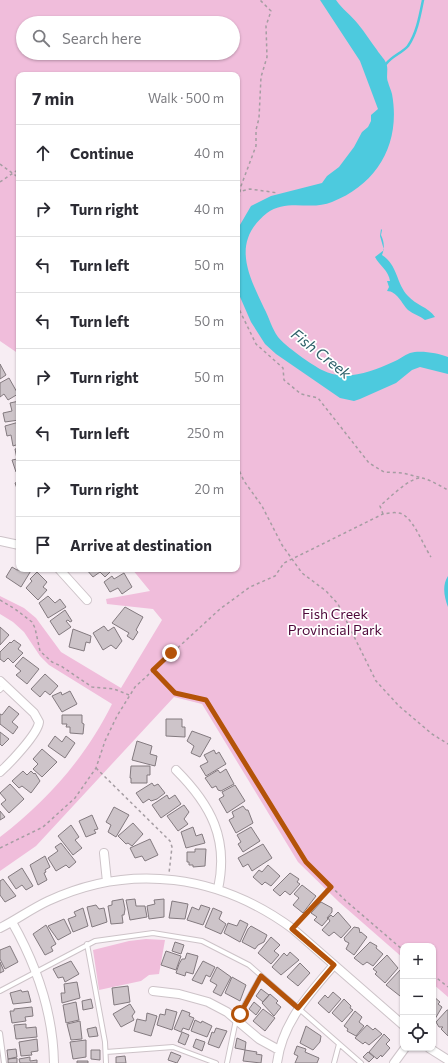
<!DOCTYPE html>
<html lang="en">
<head>
<meta charset="utf-8">
<style>
	body { margin:0; font-family:Commissioner,sans-serif; background:#f2f2f3; color:#2b2b33 }
	.controls { position:absolute; right:12px; bottom:12px; display:grid; overflow:hidden; border-radius:8px; box-shadow:0 1px 3px #0004 }
	.controls button { width:36px; height:36px; display:grid; place-items:center; padding:0; border:0; border-bottom:1px solid #e1e1e2; background:#fff; color:#2b2b33; font:20px sans-serif }
	.stop { position:absolute; width:12px; height:12px; margin:-9px; border:3px solid #b45309; border-radius:50%; background:#fff }
	.stop.end { background:#b45309; border-color:#fff; box-shadow:0 1px 4px #0008 }
	.list { margin:0; padding:0; list-style:none }
	h2 { display:flex; justify-content:space-between; align-items:center; height:52px; margin:0; padding:0 16px; font-size:17px }
	h2 small { font-size:13px; font-weight:400; color:#7c7c81 }
	.list li { display:grid; grid-template-columns:26px 1fr auto; gap:12px; align-items:center; box-sizing:border-box; height:56px; padding:0 16px; border-top:1px solid #e1e1e2 }
	.list b { display:block; font-size:15px; white-space:nowrap }
	.list em { font-size:13px; font-style:normal; color:#7c7c81 }
	.icon { flex:none; width:22px; height:22px; fill:none; stroke:currentColor; stroke-width:2; stroke-linecap:round; stroke-linejoin:round }
	.map { position:relative; flex:none; width:448px; height:1063px; overflow:hidden }
	.search { position:absolute; background:#fff; box-shadow:0 1px 3px #0004; left:16px; top:16px; width:224px; height:44px; display:flex; align-items:center; gap:10px; box-sizing:border-box; padding:0 14px; border-radius:22px; color:#7c7c81; font-size:15px }
	.panel { position:absolute; background:#fff; box-shadow:0 1px 3px #0004; left:16px; top:72px; width:224px; height:500px; border-radius:8px }
	.map>svg:first-child { display:block }
	.green { fill:#f0bddb; fill-rule:evenodd }
	.water { fill:#4dcade }
	.lines { fill:none; stroke-linecap:round; stroke-linejoin:round }
	.stream { stroke:#4dcade; stroke-width:2.5 }
	.building { fill:#cdc4c9; stroke:#837a7f }
	.lane-casing { stroke:#cdc3c8; stroke-width:6 }
	.street-casing { stroke:#cdc3c8; stroke-width:10 }
	.path { stroke:#a59da2; stroke-width:1.5; stroke-dasharray:3 3; stroke-linecap:butt }
	.lane { stroke:#fff; stroke-width:4 }
	.street { stroke:#fff; stroke-width:8 }
	.route { stroke:#b45309; stroke-width:5 }
	.labels { text-anchor:middle; stroke-width:3.5; stroke-linejoin:round; paint-order:stroke }
	.park-label { font-size:14px; fill:#4e0739; stroke:#fff }
	.water-label { font-size:15px; font-style:italic; fill:#2c6069; stroke:#fff }
</style>
</head>
<body>
<div class="map">
<svg width="448" height="1063" viewBox="0 0 448 1063">
	<rect width="100%" height="100%" fill="#f7edf3"/>
	<path class="green" d="M0 0H448V997L433 984V946H403V958L339 902 298 862 202 704 174 697 36 846 0 871V837C47 801 86 757 112 704L49 665 40 656 24 632 13 622 0 614V596L24 608 36 618 61 652 121 688 162 620 153 609 107 604 106 599 150 591 132 569H237V75H19V354L0 341ZM23 23H233V53H23Z
		M146 939 165 940 159 974 149 975 141 981 99 990 93 950 129 941Z"/>
	<path class="water" d="M320 0H336C342 9 351 15 358 24 365 32 370 41 377 50 380 55 386 60 387 66 388 71 386 77 388 82 389 86 391 90 392 94 401 143 378 184 332 202 311 211 287 198 267 213 231 242 248 274 264 308 269 317 272 329 278 337 285 346 312 365 322 370 345 382 371 372 393 362 399 360 404 355 410 353 420 350 438 353 448 357V374L420 367 412 370 396 383 360 399 354 401 340 398 276 354 265 344 251 322 237 290V230L251 206 271 196 322 183 327 176 339 167 354 147 362 132 368 127 371 121V115L378 109 360 61Z
		M381 229 382 230 381 235C384 241 385 248 382 255 398 265 396 284 408 296 416 305 428 307 435 317L425 320C420 316 413 314 408 310 402 304 397 291 387 291L389 287 387 281H390C389 271 379 265 375 257L384 250 380 236Z
		M448 576V607C444 597 442 585 448 576Z"/>
	<g class="lines">
		<path class="stream" d="M386 64C392 56 402 53 408 46 417 33 420 15 423 0"/>
	</g>
	<path class="building" d="M0 364 6 375 0 379Z
		M9 378 18 394 8 400 4 394 0 397V383Z
		M19 401V420L5 422 3 413 12 411 10 403Z
		M19 422V444L13 446 11 435 7 436 5 426Z
		M19 448V470L16 472 12 460 17 459 15 449Z
		M19 481V494L15 483Z
		M12 567 17 570 32 569 21 587 6 577Z
		M86 569H113L105 577 100 572 93 577Z
		M37 572 47 582 43 587 47 590 38 600 26 588 32 581 30 579Z
		M124 573 132 587 122 594 118 588 110 592 104 582 112 576 114 579Z
		M48 596 55 603 60 599 66 607 48 618 39 603Z
		M125 607 143 617 136 630 138 632 133 640 127 636 129 633 112 623Z
		M65 610 72 621 70 622 68 620 66 621 71 627 59 635 50 621Z
		M104 626 108 631 114 627 122 641 116 649 111 645 103 650 93 633Z
		M0 627 9 635 0 645Z
		M73 629 91 636 90 643 86 642 84 651 69 647Z
		M14 640 21 645 18 649 23 653 13 663 8 658 4 662 0 659V652L10 642 11 643Z
		M23 657 39 669 27 684 16 675 21 671 15 666Z
		M45 674 58 686 50 695 45 691 40 697 31 689Z
		M70 691 77 704 62 712 52 696 61 692 62 695Z
		M9 706 19 714 12 722 18 727 13 734 0 724V714L2 715Z
		M62 715H82V723L84 724 83 734 70 733V727H66L67 724H62Z
		M166 719H182V727H185V737L166 736Z
		M192 731 211 738 200 757 191 753 194 746 187 741Z
		M0 732 9 739 2 746 0 744Z
		M55 736 62 742 66 736 75 743 65 758 48 746Z
		M137 741 152 746 150 754 157 756 155 766 132 760Z
		M42 749 57 762 42 777 33 769 38 764 33 759Z
		M214 750 216 754 219 752 226 764 206 776 200 766 208 762 204 755Z
		M131 766H150V775H147V783H131V778H130Z
		M226 769 234 784 221 791 218 790 216 786 212 788 205 778 218 770 220 773Z
		M23 771 27 775 31 771 34 774 35 773 40 781 31 793 22 786 19 788 12 781Z
		M152 783 154 786 158 784 165 793 157 799 151 801 149 799 143 803 136 793Z
		M10 784 24 799 9 813 1 804 6 800 0 793Z
		M235 785 245 801 227 813 219 799 224 796 222 792Z
		M167 795 169 799 175 795 181 804 161 818 152 805Z
		M184 805 189 812 184 819 188 824 178 831 167 816Z
		M243 806 246 810H248L253 823 236 833 229 820 234 817 232 812Z
		M114 807 129 815 116 837 108 832 111 825 106 822Z
		M0 811 5 817 0 820Z
		M92 815 98 829 94 830 96 833 86 837 79 821Z
		M133 823 143 834 132 846 128 843 126 844 118 836Z
		M71 825 79 837 75 840 82 848 73 855 58 836Z
		M193 827 196 836 202 834 205 843 186 848 181 832Z
		M251 827 260 841 243 852 238 844 241 842 237 835Z
		M150 839 158 855 145 861 142 856 135 858 130 848Z
		M61 843 76 862 69 868 66 865 56 871 48 858 58 851 55 847Z
		M263 844 272 858 252 871 248 864 243 867 238 858Z
		M195 849H206L205 866 193 867V865H189V862H187V852H195Z
		M45 856 50 867 45 870 46 872 44 873 47 880 38 885 30 865Z
		M268 865 280 876 271 886 265 882 262 885 253 877 259 870 262 872Z
		M22 868 33 886 26 890 22 885 16 889 8 877Z
		M290 873 299 879 297 882 300 884 290 895 285 891 280 896 273 890Z
		M3 879 16 896 5 902 0 895V881Z
		M302 885 316 896 303 913 293 905 299 898 294 894Z
		M123 899 125 909 124 915H122L123 923 111 924 108 906 112 905V901Z
		M135 899 136 906H145L147 917 130 920 126 900Z
		M164 899V917L149 919 147 906 155 904 154 900Z
		M172 901 188 904 185 919 169 918Z
		M321 902 332 908V912L327 918 328 919 322 926 314 920 317 917 311 913Z
		M96 905 99 909 104 908 107 922 92 927 87 907Z
		M201 905 210 908 203 925 187 920 192 907 199 910Z
		M83 908 88 926 73 932 68 919 76 916 74 912Z
		M213 908 222 912 219 919 226 924 221 934 205 927Z
		M338 912 351 927 341 938 334 932 329 936 322 930 330 921 328 918 331 915 333 917Z
		M64 919 71 933 58 940 48 926Z
		M240 920 248 924 240 942 224 933 228 923 237 926Z
		M46 925 56 944 51 947 53 951 45 955 33 934Z
		M251 926 267 935 264 942 258 945 255 949 242 942 248 929Z
		M354 927 359 928 360 933 361 932 367 937 354 955 346 949 349 943 345 941 344 938Z
		M271 937 280 945 274 951 279 955 271 964 258 953Z
		M175 942 184 945 181 954 172 951Z
		M370 942 377 946 376 948 383 954 373 966 367 962 363 965 354 958Z
		M10 946 18 962 5 969 0 959V950Z
		M166 951 181 956 176 970 161 965Z
		M290 952 299 960 281 975 272 967 284 953 287 956Z
		M187 953 198 956 193 974 186 972 185 976 176 973 179 964 182 959H185Z
		M387 955 398 968 385 983 375 974 377 972 373 969Z
		M71 961 79 974 65 982 63 977 58 978 53 969Z
		M203 961 215 967 210 977 206 975 202 984 192 980Z
		M0 962 4 971 0 973Z
		M300 963 310 973 298 986 287 977Z
		M217 967 231 977 221 996 213 992 217 985 210 981Z
		M400 970 403 972V993L400 996 386 985Z
		M232 977 246 985 240 1001 225 993Z
		M77 982 80 998 62 1003 61 993H65L64 984Z
		M128 986 130 1002 114 1005 112 988Z
		M261 989 269 995 263 1002 256 996Z
		M21 990 22 992 28 991 31 1002 13 1004 10 993Z
		M333 992 341 999 329 1013 318 1003 325 995 328 998Z
		M270 994 278 1001 276 1003 281 1007 274 1016 262 1003Z
		M433 996 440 1002 438 1004 442 1007 435 1019 433 1017Z
		M91 999 93 1008 83 1010 82 1001Z
		M344 999 351 1006 350 1008 353 1010 342 1022 332 1013Z
		M76 1002 79 1020 66 1023 63 1005Z
		M254 1002 261 1008 256 1015 249 1009Z
		M130 1004 135 1012 132 1016 134 1020 121 1027 113 1014Z
		M32 1007 33 1016 25 1017 26 1021 12 1023 10 1011H14V1009Z
		M166 1009 177 1012 172 1030 157 1025 160 1014 165 1015Z
		M263 1009 275 1018 265 1031 253 1021Z
		M182 1010 190 1013 189 1016 194 1018 189 1030 183 1028 181 1032 174 1029Z
		M447 1010H448V1036L441 1029 443 1027H439L436 1022Z
		M355 1011 362 1017 359 1022 364 1026 356 1036 347 1031 348 1029 344 1026Z
		M147 1013 157 1016 151 1036 134 1031 137 1019 146 1021Z
		M195 1020 201 1023 202 1021 212 1026 207 1037 191 1031Z
		M80 1021 82 1039 71 1040 67 1024Z
		M26 1024V1028L36 1027 37 1037 16 1039 14 1025Z
		M367 1025 373 1030 375 1028 382 1034 369 1045 365 1042 363 1044 355 1038Z
		M306 1026 321 1036 320 1042 313 1050 300 1043Z
		M96 1027 98 1036 89 1037 87 1029Z
		M216 1028 227 1031 219 1048 208 1044 212 1032 214 1033Z
		M182 1032 189 1035 185 1045 178 1042Z
		M384 1034 390 1040 386 1044 390 1048 382 1057 381 1055 377 1059 369 1052Z
		M237 1038 246 1042 245 1050 235 1048Z
		M37 1039 38 1051 31 1052 32 1055 21 1056 19 1042Z
		M196 1039 205 1042 202 1051 193 1047Z
		M86 1040V1057L73 1059 70 1042Z
		M297 1046 306 1049 305 1052 319 1058 317 1063H295L298 1056 294 1054Z
		M16 1049 17 1057 8 1059 7 1050Z
		M91 1050H100V1060L91 1059Z
		M245 1050 257 1052 256 1054 262 1055 261 1063 243 1061Z
		M171 1052 181 1056 177 1063 168 1060Z
		M368 1052 374 1057 369 1062 363 1057Z
		M125 1056 126 1063H116V1057Z
		M30 1057V1061L37 1060V1063H20L19 1059Z
		M17 1058V1063H8V1059Z
		M77 1061H88V1063H77Z"/>
	<g class="lines">
		<defs>
			<path id="lane" d="M0 690 5 685
				M87 944 105 1042 106 1063
				M0 991 95 941 153 933 202 941 249 965 361 1063
				M0 1033 4 1063
				M106 1052 173 1047 216 1063
				M227 1063 236 1020 261 976
				M334 1063 339 1044"/>
			<path id="street" d="M0 541 19 545
				M59 569 87 600
				M0 681 34 713 39 722C38 734 9 764 0 772
				M176 770C211 805 229 839 218 889
				M104 853 107 882
				M12 922C37 966 53 1011 54 1063
				M0 928C16 920 31 909 48 901 131 862 220 875 293 929L403 1025
				M153 991 179 994 208 1002 227 1012 259 1039 279 1050
				M429 1048 448 1060
				M277 1063C282 1023 309 994 334 965
				M394 1063 405 1048"/>
		</defs>
		<use href="#lane" class="lane-casing"/>
		<use href="#street" class="street-casing"/>
		<path class="path" d="M0 164 19 178
			M0 182 19 169
			M237 192 250 189 278 193
			M237 210 241 186 256 146V130L259 118 261 77 267 57 266 26 271 11 260 0
			M237 305 256 344 283 368 284 380 301 394 318 398 369 463 384 472 403 473 422 478
			M237 466 244 481 262 506 282 545 302 573 326 591 338 604 376 681 399 706 432 734 448 744
			M383 514 380 506C388 499 411 476 422 478 431 480 440 486 448 490
			M0 600 15 609 32 622 35 628 40 651 52 662 61 666 92 687 114 689 129 695
			M154 671 175 693 206 699 306 862 346 901 403 950
			M96 768 170 841 172 847 169 873
			M0 848 43 827 75 798 96 768 105 741 117 716 135 687 220 609 250 587 275 576 284 563 383 514C389 513 398 511 404 515 416 524 423 545 431 557
			M298 923 330 887
			M433 975 448 987"/>
		<use href="#lane" class="lane"/>
		<use href="#street" class="street"/>
	</g>
	<g class="lines">
		<path class="route" d="M171 653 153 670 175 693 206 700 306 862 331 887 292 929 334 965 298 1008 261 976 240 1014"/>
	</g>
	<g class="labels">
		<g class="park-label">
			<text x="335" y="619">Fish Creek<tspan x="335" dy="16">Provincial Park</tspan></text>
		</g>
		<g class="water-label">
			<text transform="translate(321 354) rotate(38)" y="5">Fish Creek</text>
		</g>
	</g>
</svg>
<div class="controls">
<button>+</button>
<button>−</button>
<button><svg class="icon" aria-label="locate" viewBox="0 0 24 24"><circle cx="12" cy="12" r="6"/><path d="M12 2v4M12 18v4M2 12h4M18 12h4"/></svg></button>
</div>
<div class="stop" style="left:240px;top:1014px"></div>
<div class="stop end" style="left:171px;top:653px"></div>
<div class="search"><svg class="icon" aria-label="search" viewBox="0 0 24 24"><circle cx="10" cy="10" r="6"/><path d="M15 15l6 6"/></svg>Search here</div>
<section class="panel">
<h2>7 min<small>Walk · 500 m</small></h2>
<ul class="list">
<li><svg class="icon" aria-label="ahead" viewBox="0 0 24 24"><path d="M12 20V5M6 11l6-6 6 6"/></svg><div><b>Continue</b></div><em>40 m</em></li>
<li><svg class="icon" aria-label="right" viewBox="0 0 24 24"><path d="M7 20v-9h11M14 6l5 5-5 5"/></svg><div><b>Turn right</b></div><em>40 m</em></li>
<li><svg class="icon" aria-label="left" viewBox="0 0 24 24"><path d="M17 20v-9H6M10 6l-5 5 5 5"/></svg><div><b>Turn left</b></div><em>50 m</em></li>
<li><svg class="icon" aria-label="left" viewBox="0 0 24 24"><path d="M17 20v-9H6M10 6l-5 5 5 5"/></svg><div><b>Turn left</b></div><em>50 m</em></li>
<li><svg class="icon" aria-label="right" viewBox="0 0 24 24"><path d="M7 20v-9h11M14 6l5 5-5 5"/></svg><div><b>Turn right</b></div><em>50 m</em></li>
<li><svg class="icon" aria-label="left" viewBox="0 0 24 24"><path d="M17 20v-9H6M10 6l-5 5 5 5"/></svg><div><b>Turn left</b></div><em>250 m</em></li>
<li><svg class="icon" aria-label="right" viewBox="0 0 24 24"><path d="M7 20v-9h11M14 6l5 5-5 5"/></svg><div><b>Turn right</b></div><em>20 m</em></li>
<li><svg class="icon" aria-label="arrive" viewBox="0 0 24 24"><path d="M6 21V4h12l-3 4 3 4H6"/></svg><div><b>Arrive at destination</b></div></li>
</ul>
</section>
</div>
</body>
</html>
